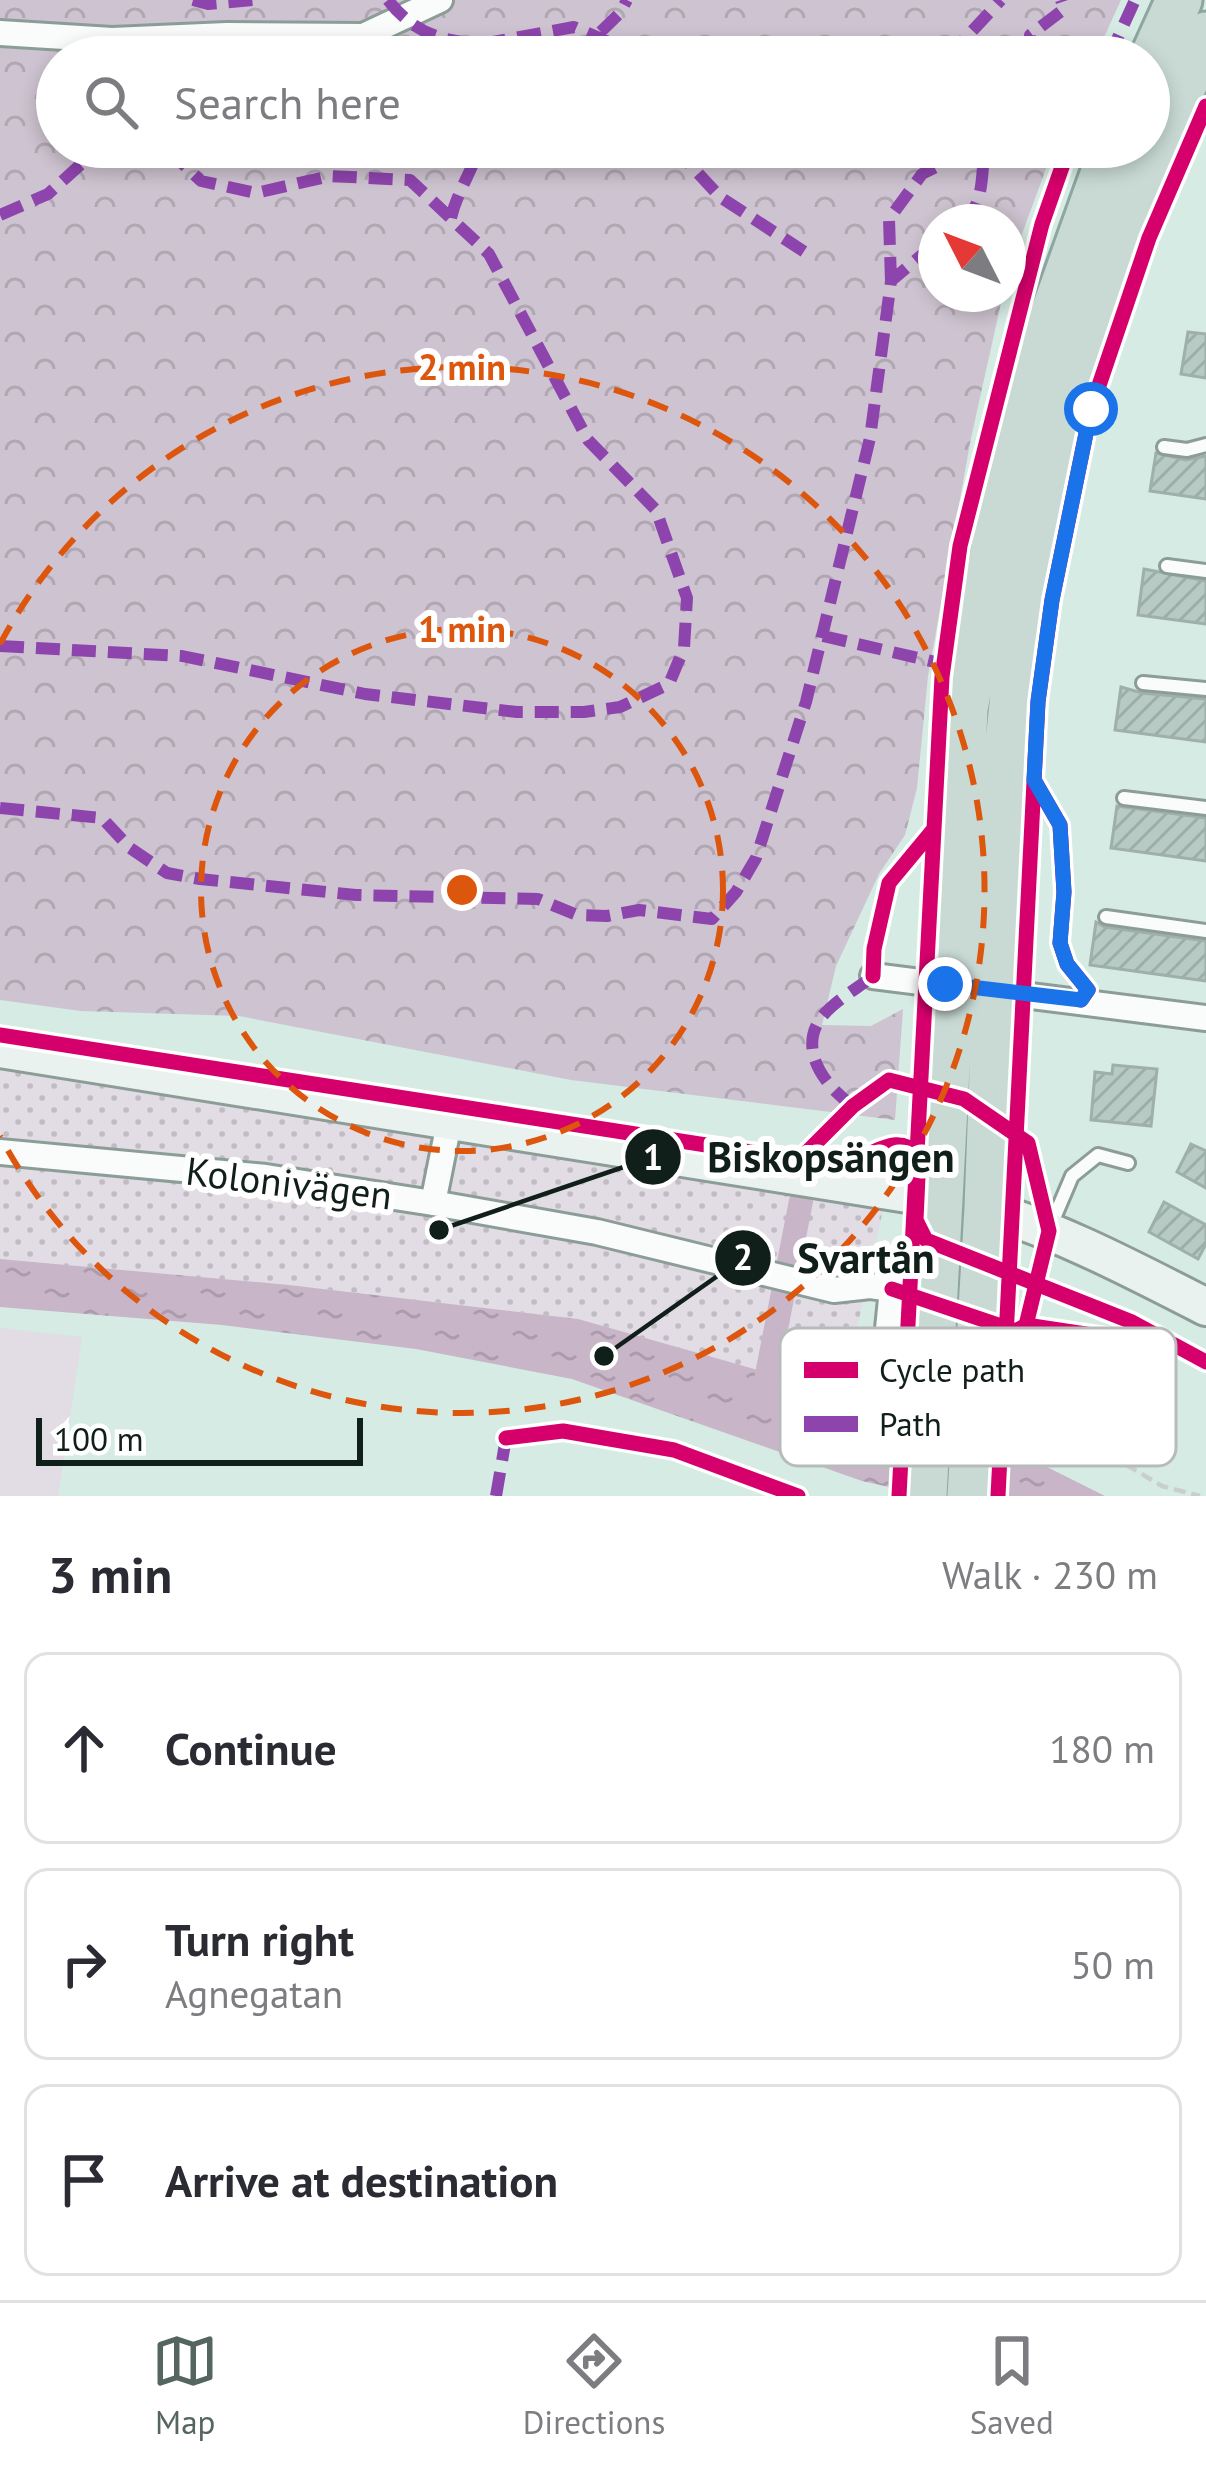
<!DOCTYPE html>
<html lang="en">
<head>
<meta charset="utf-8">
<style>
	body { margin:0; font-family:"PT Sans",sans-serif; background:#f2f2f3; color:#2b2b33 }
	.compass { position:absolute; left:918px; top:204px; width:108px; height:108px; border-radius:50%; background:#fff; box-shadow:0 6px 18px #0003; rotate:312deg }
	.scale { position:absolute; left:36px; bottom:30px; width:327px; box-sizing:border-box; padding-left:12px; border:6px solid #101f1a; border-top:0; font-size:33px; line-height:42px; white-space:nowrap; color:#101f1a; -webkit-text-stroke:9px #fff; paint-order:stroke }
	.stop { position:absolute; width:36px; height:36px; margin:-27px; border:9px solid #1a73e8; border-radius:50%; background:#fff }
	.stop.end { background:#1a73e8; border-color:#fff; box-shadow:0 3px 12px #0008 }
	.list { margin:0; padding:0; list-style:none }
	h2 { display:flex; justify-content:space-between; align-items:center; height:156px; margin:0; padding:0 48px; font-size:51px }
	h2 small { font-size:39px; font-weight:400; color:#7c7c81 }
	.list li { display:grid; grid-template-columns:78px 1fr auto; gap:36px; align-items:center; box-sizing:border-box; height:192px; margin:0 24px 24px; padding:0 24px; border:3px solid #e1e1e2; border-radius:24px }
	.list b { display:block; font-size:45px; white-space:nowrap }
	.list p { margin:0; font-size:39px; white-space:nowrap; color:#7c7c81 }
	.list em { font-size:39px; font-style:normal; color:#7c7c81 }
	.icon { flex:none; width:66px; height:66px; fill:none; stroke:currentColor; stroke-width:2; stroke-linecap:round; stroke-linejoin:round }
	.map { position:relative; flex:none; width:1206px; height:1496px; overflow:hidden }
	.search { position:absolute; background:#fff; box-shadow:0 6px 18px #0003; left:36px; right:36px; top:36px; height:132px; display:flex; align-items:center; gap:30px; box-sizing:border-box; padding:0 42px; border-radius:66px; color:#7c7c81; font-size:45px }
	.sheet { height:804px; background:#fff }
	nav { display:flex; justify-content:space-around; align-items:center; box-sizing:border-box; height:168px; border-top:3px solid #e1e1e2; background:#fff; font-size:33px; color:#7c7c81 }
	nav a { display:grid; justify-items:center; gap:6px }
	nav .on { color:#556660 }
	.map>svg:first-child { display:block }
	.grass { fill:#e2dce5 }
	.forest { fill:url(#forest-crowns) }
	.garden { fill:url(#garden-dots) }
	.water { fill:url(#water-ripples) }
	.lines { fill:none; stroke-linecap:round; stroke-linejoin:round }
	.canal { stroke:#c8b5c8; stroke-width:24 }
	.building { fill:url(#building-hatch); stroke:#9fafa9; stroke-width:3 }
	.lane-casing { stroke:#8c9d97; stroke-width:18 }
	.street-casing { stroke:#8c9d97; stroke-width:30 }
	.secondary-casing { stroke:#8c9d97; stroke-width:42 }
	.highway-casing { stroke:#8da69f; stroke-width:51 }
	.path { stroke:#c8cfcc; stroke-width:4.5; stroke-dasharray:12 6; stroke-linecap:butt }
	.lane { stroke:#f9fcfb; stroke-width:12 }
	.street { stroke:#f9fcfb; stroke-width:24 }
	.secondary { stroke:#eaf2f0; stroke-width:36 }
	.highway { stroke:#c9dad5; stroke-width:45 }
	.highway-bridge-casing { stroke:#8da69f; stroke-width:51; stroke-linecap:butt }
	.highway-bridge { stroke:#c9dad5; stroke-width:45 }
	.quiet { stroke:#8e44ad; stroke-width:12; stroke-dasharray:24 12; stroke-linecap:butt }
	.cycleway-casing { stroke:#fff; stroke-width:22 }
	.cycleway { stroke:#d6006c; stroke-width:15 }
	.route { stroke:#1a73e8; stroke-width:15 }
	.ring { fill:none; stroke:#dd560d; stroke-width:6; stroke-dasharray:21 15 }
	.labels { text-anchor:middle; stroke-width:12; stroke-linejoin:round; paint-order:stroke }
	.street-label { font-size:39px; fill:#101f1a; stroke:#fff }
	.key { fill:#fff; stroke:#b7bcba; stroke-width:3 }
	.key-label { font-size:33px; fill:#101f1a }
	.centre { fill:#dd560d; stroke:#fff; stroke-width:6 }
	.ring-label { font-size:36px; text-anchor:middle; font-weight:bold; fill:#dd560d; stroke:#fff; stroke-width:12; stroke-linejoin:round; paint-order:stroke }
	.leader { fill:none; stroke:#101f1a; stroke-width:4.5 }
	.callout-dot { fill:#101f1a; stroke:#fff; stroke-width:4.5 }
	.mark-label { font-size:36px; text-anchor:middle; font-weight:bold; fill:#fff }
	.callout-label { font-size:42px; text-anchor:middle; font-weight:bold; fill:#101f1a; stroke:#fff; stroke-width:12; stroke-linejoin:round; paint-order:stroke }
</style>
</head>
<body>
<div class="map">
<svg width="1206" height="1496" viewBox="0 0 1206 1496">
	<defs>
		<pattern id="forest-crowns" width="20" height="18" patternUnits="userSpaceOnUse" patternTransform="scale(3)"><rect width="20" height="18" fill="#cec3d0"/><path d="M2 6a3 3 0 1 1 6 0M12 15a3 3 0 1 1 6 0" fill="none" stroke="#b0a7b2"/></pattern>
		<pattern id="garden-dots" width="8" height="8" patternUnits="userSpaceOnUse" patternTransform="scale(3)"><rect width="8" height="8" fill="#e2dce5"/><path d="M2 2h.1M6 6h.1" fill="none" stroke="#c1bcc4" stroke-width="1.8" stroke-linecap="round"/></pattern>
		<pattern id="water-ripples" width="26" height="14" patternUnits="userSpaceOnUse" patternTransform="scale(3)"><rect width="26" height="14" fill="#c8b5c8"/><path d="M2 4q2-2 4 0t4 0M15 11q2-2 4 0t4 0" fill="none" stroke="#ab9bab"/></pattern>
		<pattern id="building-hatch" width="6" height="6" patternUnits="userSpaceOnUse" patternTransform="scale(3)"><rect width="6" height="6" fill="#b7cbc4"/><path d="M-1 1l2-2M0 6l6-6M5 7l2-2" fill="none" stroke="#9caea8"/></pattern>
	</defs>
	<rect width="100%" height="100%" fill="#d5ebe3"/>
	<path class="grass" d="M0 1328 82 1337 58 1496H0Z"/>
	<path class="forest" d="M0 0H1121L1095 57H57V147H1054L1008 272V222H936V294H1003L971 438 928 676 917 788 905 835 879 874 836 966 822 1025 871 1026 903 1009 895 1120 571 1080 239 1016 81 1011 0 1000Z"/>
	<path class="garden" d="M0 1064 885 1201 842 1396 578 1319 289 1285 0 1259Z"/>
	<path class="water" d="M0 1259 289 1285 578 1319 800 1382 1031 1459 1105 1496H930L862 1481 572 1379 416 1349 222 1325 0 1307Z"/>
	<g class="lines">
		<path class="canal" d="M761 1405 801 1201"/>
	</g>
	<path class="building" d="M1188 332 1206 334V378L1181 374Z
		M1156 453 1186 460 1206 456V499L1150 491Z
		M1144 569 1206 581V624L1138 615Z
		M1121 687 1142 693 1206 699V742L1115 730Z
		M1117 806 1206 818V861L1111 848Z
		M1096 922 1105 927 1206 941V981L1090 965Z
		M1113 1065 1157 1069 1151 1126 1091 1120 1095 1072 1112 1074Z
		M1191 1144 1206 1151V1188L1177 1172Z
		M1164 1202 1206 1225V1244L1198 1259 1149 1232Z"/>
	<g class="lines">
		<defs>
			<path id="lane" d="M1164 447 1187 450 1206 445
				M1167 566 1206 571
				M1143 683 1206 689
				M1124 798 1206 808
				M1106 917 1206 931
				M1049 1230 1072 1176 1098 1155 1128 1163"/>
			<path id="street" d="M0 33 112 40 227 35 363 36 440 0
				M873 976 1206 1018
				M0 1152 266 1177 433 1203 597 1232 834 1290 870 1286 892 1289 881 1398
				M433 1203 450 1118"/>
			<path id="secondary" d="M0 1049 970 1204C1052 1227 1130 1268 1206 1307"/>
			<path id="highway" d="M1149 66 1179 0
				M1000 859C1009 680 1033 502 1088 330 1121 229 1162 132 1206 35
				M958 865 965 709 1007 476 1047 331 1113 147"/>
		</defs>
		<use href="#lane" class="lane-casing"/>
		<use href="#street" class="street-casing"/>
		<use href="#secondary" class="secondary-casing"/>
		<use href="#highway" class="highway-casing"/>
		<path class="path" d="M1016 1404 1037 1412 1162 1486 1200 1496"/>
		<use href="#lane" class="lane"/>
		<use href="#street" class="street"/>
		<use href="#secondary" class="secondary"/>
		<use href="#highway" class="highway"/>
		<defs>
			<path id="highway-bridge" d="M924 1496 958 865
				M970 1496 987 1208 1000 859"/>
		</defs>
		<use href="#highway-bridge" class="highway-bridge-casing"/>
		<use href="#highway-bridge" class="highway-bridge"/>
		<path class="quiet" d="M193 0 208 4 253 0
			M388 0C432 57 479 34 538 57
			M482 44 574 27 636 54 668 45 693 44 730 57
			M575 57 620 13 627 0
			M948 57 1001 0
			M1029 57 1030 35 1064 9 1061 0
			M1109 57 1135 0
			M674 147 720 197 814 258
			M0 215 48 194 100 147
			M451 218C457 192 472 172 479 147
			M963 222C985 205 981 173 985 147
			M891 281 889 219 922 174 976 147
			M823 636 944 664
			M0 646 182 656 365 694 517 712H584L620 707 669 684 684 648 687 598 656 510 588 440 489 254 410 180 330 176 256 193 201 181 165 147
			M0 808 102 818 130 848 167 873 200 879 356 895 538 899 577 915 607 916 639 910 712 919 736 892 756 858 806 702 870 438 891 281 936 243
			M853 1106C827 1088 797 1051 821 1018 833 1002 858 988 873 976
			M496 1496 506 1438"/>
		<defs>
			<path id="cycleway" d="M1034 780 1060 825 1064 892 1060 943 1067 964 1088 990 1081 1000
				M873 976 874 949 889 883 933 830
				M0 1035 751 1152C780 1155 818 1166 848 1161 875 1156 895 1131 919 1155L916 1220 926 1240 1132 1322 1206 1362
				M801 1158 853 1106 889 1080 964 1099 1028 1143 1049 1231 1017 1362
				M892 1289 1016 1331 1026 1325 1152 1344
				M506 1438 563 1431 674 1450 798 1496
				M899 1496 942 677 960 546 1042 224 1069 147
				M998 1496 1038 702 1052 600 1091 409 1149 238 1206 106"/>
		</defs>
		<use href="#cycleway" class="cycleway-casing"/>
		<use href="#cycleway" class="cycleway"/>
	</g>
	<g class="lines">
		<path class="route" d="M945 984 1081 1000 1088 990 1067 964 1060 943 1064 892 1060 825 1034 780 1038 701 1052 600 1091 409"/>
	</g>
	<g class="ring">
		<circle cx="462" cy="890" r="261"/>
		<path d="M0 644A523 523 0 1 1 0 1136"/>
	</g>
	<g class="labels">
		<g class="street-label">
			<text transform="translate(289 1183) rotate(7)" y="14">Kolonivägen</text>
		</g>
	</g>
	<rect x="780" y="1328" width="396" height="138" rx="18" class="key"/>
	<rect x="804" y="1362" width="54" height="16" fill="#d6006c"/>
	<rect x="804" y="1416" width="54" height="16" fill="#8e44ad"/>
	<g class="key-label">
		<text x="879" y="1382">Cycle path</text>
		<text x="879" y="1436">Path</text>
	</g>
	<circle cx="462" cy="890" r="18" class="centre"/>
	<g class="ring-label">
		<text x="462" y="380">2 min</text>
		<text x="462" y="642">1 min</text>
	</g>
	<path class="leader" d="M439 1230L653 1157M604 1356L743 1258"/>
	<g class="callout-dot">
		<circle cx="439" cy="1230" r="12"/>
		<circle cx="604" cy="1356" r="12"/>
		<circle cx="653" cy="1157" r="30"/>
		<circle cx="743" cy="1258" r="30"/>
	</g>
	<g class="mark-label">
		<text x="653" y="1170">1</text>
		<text x="743" y="1270">2</text>
	</g>
	<g class="callout-label">
		<text x="831" y="1172">Biskopsängen</text>
		<text x="866" y="1273">Svartån</text>
	</g>
</svg>
<svg class="compass" viewBox="-18 -18 36 36"><path d="M0-13l5 13h-10z" fill="#e53935"/><path d="M0 13l5-13h-10z" fill="#7c7c81"/></svg>
<div class="scale">100 m</div>
<div class="stop" style="left:1091px;top:409px"></div>
<div class="stop end" style="left:945px;top:984px"></div>
<div class="search"><svg class="icon" aria-label="search" viewBox="0 0 24 24"><circle cx="10" cy="10" r="6"/><path d="M15 15l6 6"/></svg>Search here</div>
</div>
<section class="sheet">
<h2>3 min<small>Walk · 230 m</small></h2>
<ul class="list">
<li><svg class="icon" aria-label="ahead" viewBox="0 0 24 24"><path d="M12 20V5M6 11l6-6 6 6"/></svg><div><b>Continue</b></div><em>180 m</em></li>
<li><svg class="icon" aria-label="right" viewBox="0 0 24 24"><path d="M7 20v-9h11M14 6l5 5-5 5"/></svg><div><b>Turn right</b><p>Agnegatan</p></div><em>50 m</em></li>
<li><svg class="icon" aria-label="arrive" viewBox="0 0 24 24"><path d="M6 21V4h12l-3 4 3 4H6"/></svg><div><b>Arrive at destination</b></div></li>
</ul>
</section>
<nav>
<a class="on"><svg class="icon" aria-label="map" viewBox="0 0 24 24"><path d="M3 6l6-2 6 2 6-2v14l-6 2-6-2-6 2zM9 4v14M15 6v14"/></svg>Map</a>
<a><svg class="icon" aria-label="directions" viewBox="0 0 24 24"><path d="M12 3l9 9-9 9-9-9zM9 14v-3h6M13 9l2 2-2 2"/></svg>Directions</a>
<a><svg class="icon" aria-label="saved" viewBox="0 0 24 24"><path d="M7 4h10v16l-5-4-5 4z"/></svg>Saved</a>
</nav>
</body>
</html>
